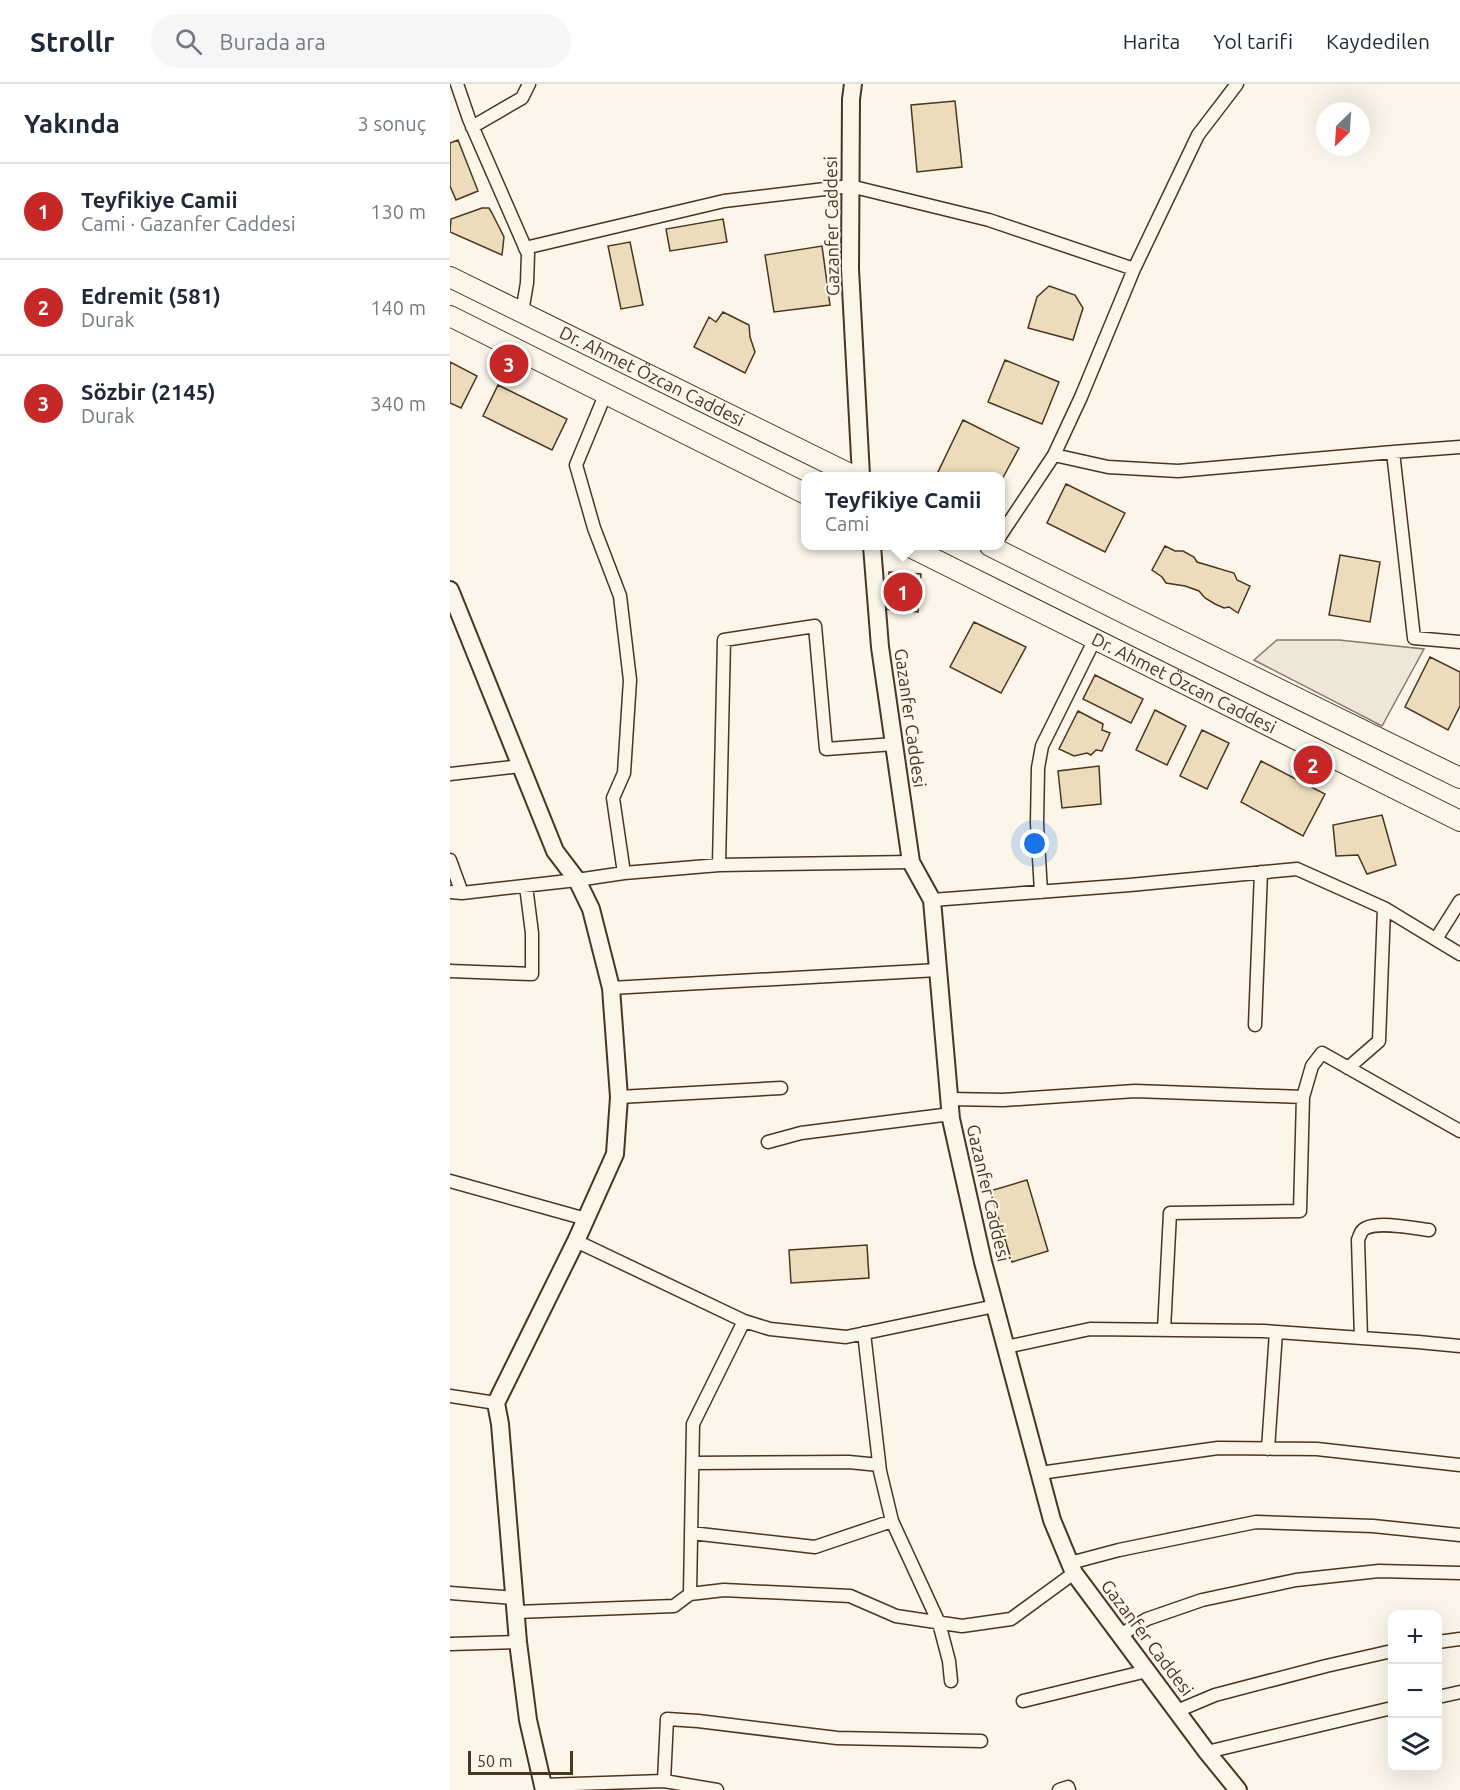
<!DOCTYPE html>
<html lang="tr">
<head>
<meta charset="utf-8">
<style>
	body { margin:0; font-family:Ubuntu,sans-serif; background:#f6f6f7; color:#1f2937 }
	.controls { position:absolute; right:18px; bottom:18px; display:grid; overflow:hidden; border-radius:12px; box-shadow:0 6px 24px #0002 }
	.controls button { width:54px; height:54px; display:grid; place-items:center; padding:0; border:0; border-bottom:2px solid #e0e1e3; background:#fff; color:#1f2937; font:30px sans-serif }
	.compass { position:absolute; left:866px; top:18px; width:54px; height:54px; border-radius:50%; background:#fff; box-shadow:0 6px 24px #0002; rotate:205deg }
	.scale { position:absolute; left:18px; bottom:15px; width:105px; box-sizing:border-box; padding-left:6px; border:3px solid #4a3520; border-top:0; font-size:16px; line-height:21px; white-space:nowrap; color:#4a3520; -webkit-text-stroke:4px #fbf6e9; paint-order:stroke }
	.you { position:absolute; left:585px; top:760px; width:21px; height:21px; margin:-15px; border:4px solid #fff; border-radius:50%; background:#1a73e8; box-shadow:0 0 0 9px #1a73e833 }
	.badge { display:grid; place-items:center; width:39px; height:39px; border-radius:50%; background:#c62828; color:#fff; font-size:20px; font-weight:700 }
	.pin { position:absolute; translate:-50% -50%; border:3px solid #fff; box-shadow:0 2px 6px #0006 }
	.popup { position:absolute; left:351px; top:388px; width:204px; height:78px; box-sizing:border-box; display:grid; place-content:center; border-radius:12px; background:#fff; filter:drop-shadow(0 2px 4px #0005); font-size:20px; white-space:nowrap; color:#747a83 }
	.popup b { font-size:22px; color:#1f2937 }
	.popup::after { content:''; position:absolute; left:50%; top:100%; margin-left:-12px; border:12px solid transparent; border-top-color:#fff }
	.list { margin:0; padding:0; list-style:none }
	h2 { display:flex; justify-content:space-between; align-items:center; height:78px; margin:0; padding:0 24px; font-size:26px }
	h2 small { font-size:20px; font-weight:400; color:#747a83 }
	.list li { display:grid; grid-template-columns:39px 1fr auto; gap:18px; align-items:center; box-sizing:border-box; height:96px; padding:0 24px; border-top:2px solid #e0e1e3 }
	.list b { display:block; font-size:22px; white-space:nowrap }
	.list p { margin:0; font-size:20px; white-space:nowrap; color:#747a83 }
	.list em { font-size:20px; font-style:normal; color:#747a83 }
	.icon { flex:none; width:33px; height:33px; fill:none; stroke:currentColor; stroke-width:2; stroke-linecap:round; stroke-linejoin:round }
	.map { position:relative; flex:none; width:1010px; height:1706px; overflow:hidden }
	header { display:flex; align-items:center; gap:36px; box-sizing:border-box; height:84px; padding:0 30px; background:#fff; border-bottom:2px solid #e0e1e3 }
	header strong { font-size:28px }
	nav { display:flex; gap:33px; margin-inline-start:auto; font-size:21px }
	.search { width:420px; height:54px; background:#f6f6f7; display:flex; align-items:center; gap:15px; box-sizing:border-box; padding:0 21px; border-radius:33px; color:#747a83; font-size:22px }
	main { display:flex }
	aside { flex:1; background:#fff }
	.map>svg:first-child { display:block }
	.green { fill:#ede6d9; stroke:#887966; stroke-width:1.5 }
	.building { fill:#ecdcbc; stroke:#4a3520; stroke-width:1.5 }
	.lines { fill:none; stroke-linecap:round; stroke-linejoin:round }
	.minor-casing { stroke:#4a3520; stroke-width:15 }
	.tertiary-casing { stroke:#4a3520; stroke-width:20 }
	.primary-casing { stroke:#4a3520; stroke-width:22 }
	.minor { stroke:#fbf6e9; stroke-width:12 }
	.tertiary { stroke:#fbf6e9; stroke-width:16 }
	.primary { stroke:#fbf6e9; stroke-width:20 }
	.labels { text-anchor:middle; stroke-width:4.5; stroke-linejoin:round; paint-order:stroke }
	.street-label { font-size:18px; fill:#4a3520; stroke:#fbf6e9 }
</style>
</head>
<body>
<header>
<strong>Strollr</strong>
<div class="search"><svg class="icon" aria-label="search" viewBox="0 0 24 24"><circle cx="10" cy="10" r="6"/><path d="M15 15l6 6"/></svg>Burada ara</div>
<nav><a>Harita</a><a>Yol tarifi</a><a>Kaydedilen</a></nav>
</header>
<main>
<aside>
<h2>Yakında<small>3 sonuç</small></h2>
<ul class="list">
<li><span class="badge">1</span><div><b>Teyfikiye Camii</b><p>Cami · Gazanfer Caddesi</p></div><em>130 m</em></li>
<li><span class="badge">2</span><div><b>Edremit (581)</b><p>Durak</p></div><em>140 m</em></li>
<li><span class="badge">3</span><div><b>Sözbir (2145)</b><p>Durak</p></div><em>340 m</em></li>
</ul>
</aside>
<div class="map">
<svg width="1010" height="1706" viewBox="0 0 1010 1706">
	<rect width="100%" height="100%" fill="#fbf6e9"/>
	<path class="green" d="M827 556H889L974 565 932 642 804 576Z"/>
	<path class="building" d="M505 17 512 83 467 88 461 21Z
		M8 56 28 107 6 116 0 102V59Z
		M32 124H39L42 129 54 153 52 171 0 148 1 135Z
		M273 135 277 158 220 167 216 145Z
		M180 158 193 221 171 225 158 162Z
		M372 162 380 221 324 228 315 171Z
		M599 202 625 211 633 224 623 256 578 244 587 213Z
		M273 228 299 241 300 253 305 268 295 289 244 263 259 233 266 238Z
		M555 276 609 298 592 340 538 318Z
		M0 278 27 292 11 324 0 319Z
		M48 301 117 335 102 366 33 332Z
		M513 336 569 364 550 399V392H497L488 388Z
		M616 400 675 429 655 468 597 439Z
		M715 462 725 467H733L744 473 747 478 784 489 787 496 800 502 788 529 779 523 774 524 765 520 755 514 749 507 735 502 716 499 712 493 702 486Z
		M890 471 930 478 920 538 879 531Z
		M439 488 471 490 468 528 436 525Z
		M524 538 576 563 551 609 500 583Z
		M980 573 1010 588V622L998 646 955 623Z
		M645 591 693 615 681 639 633 615Z
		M705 626 736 642 717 681 686 666Z
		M628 627 653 640 652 646 660 649 652 667 646 666 641 671 637 669 624 672 609 665Z
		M752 646 779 659 757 705 730 692Z
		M811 677 875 710 853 752 791 718Z
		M649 682 651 720 612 724 608 687Z
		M932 731 946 781 917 790 908 771 886 772 883 741Z
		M577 1096 598 1167 562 1178 540 1107Z
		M417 1161 419 1194 341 1199 339 1166Z"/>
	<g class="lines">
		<defs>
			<path id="minor" d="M7 0 19 35 78 170 77 199 72 228
				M22 43 72 14 79 0
				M75 164 274 117 400 102 539 136 684 185
				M155 311 126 381 144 444 170 512 180 596 174 689 163 714 174 789
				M943 368 964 554 1010 558
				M604 371 658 383 728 387 943 368 1010 363
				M550 452 604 371 631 313 684 185 748 51 787 0
				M0 690 71 682
				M0 776 12 809
				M269 781 274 556 365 542 376 665 444 660
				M0 808 12 809 127 796 174 789 269 781 461 778
				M591 808 587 739 588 684 592 662 645 555
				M482 816 680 801 847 785 934 824 1010 870
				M986 855 1010 817
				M0 887 82 890V849L76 802
				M161 904 488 886
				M805 941 811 788
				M898 984 929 957 934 824
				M169 1013 331 1004
				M499 1015 553 1016 685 1007 853 1013 862 982 872 969 1010 1047
				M318 1058 351 1049 501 1030
				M0 1097 136 1135
				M126 1157 294 1237 320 1245 396 1253 545 1222
				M714 1246 720 1129 850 1127 853 1013
				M414 1249 430 1387 442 1437 489 1539 499 1577 501 1597
				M911 1254 908 1156C910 1151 911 1146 916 1144 930 1137 963 1144 979 1146
				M556 1263 640 1245 813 1247 968 1258 1010 1262
				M0 1312 46 1319
				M818 1365 826 1248
				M243 1379 399 1378 429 1381
				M590 1389 768 1364 867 1365 1010 1381
				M241 1449 365 1463 442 1437
				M620 1479 669 1466 806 1438 923 1442 1010 1451
				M0 1509 65 1514
				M240 1510 243 1340 294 1237
				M66 1528 224 1522 240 1510 274 1506 400 1512 446 1532 512 1542 561 1535 624 1489
				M670 1551 697 1535 752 1516 846 1496 929 1487 1010 1489
				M988 1558 1010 1555
				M0 1560 68 1558
				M988 1613 1010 1608
				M573 1617 697 1587
				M727 1627 765 1611 876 1582 942 1567
				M757 1668 942 1624
				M214 1697 217 1635 248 1637 387 1654 531 1657
				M93 1701 214 1697 267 1706
				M609 1706 618 1703 619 1706"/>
			<path id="tertiary" d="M403 0 401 15 400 185 411 392
				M422 462 430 563 461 778 482 816 501 1035 533 1178 602 1436 624 1489 757 1668 788 1706
				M0 506 105 767 127 796 141 825 161 904 169 1013 165 1070 126 1157 46 1319 50 1340 68 1558 78 1636 94 1706"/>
			<g id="primary">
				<path id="s1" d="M0 193 404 392"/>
				<path d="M0 232 356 410"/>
				<path id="s2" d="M458 462 1010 737"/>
				<path d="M540 462 680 532 1010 694"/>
			</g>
		</defs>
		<use href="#minor" class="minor-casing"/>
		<use href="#tertiary" class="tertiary-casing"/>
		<use href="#primary" class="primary-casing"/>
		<use href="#minor" class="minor"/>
		<use href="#tertiary" class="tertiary"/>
		<use href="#primary" class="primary"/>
	</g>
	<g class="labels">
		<g class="street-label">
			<text transform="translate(382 142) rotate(-91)" y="6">Gazanfer Caddesi</text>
			<text dy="6" stroke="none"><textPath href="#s1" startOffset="225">Dr. Ahmet Özcan Caddesi</textPath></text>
			<text dy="6" stroke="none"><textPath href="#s2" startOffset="308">Dr. Ahmet Özcan Caddesi</textPath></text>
			<text transform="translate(460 634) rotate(82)" y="6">Gazanfer Caddesi</text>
			<text transform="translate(538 1109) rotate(77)" y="6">Gazanfer Caddesi</text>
			<text transform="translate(697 1554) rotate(53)" y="6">Gazanfer Caddesi</text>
		</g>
	</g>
</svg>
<div class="controls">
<button>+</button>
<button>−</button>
<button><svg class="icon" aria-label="layers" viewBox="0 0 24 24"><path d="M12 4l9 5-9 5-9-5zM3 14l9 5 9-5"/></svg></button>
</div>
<svg class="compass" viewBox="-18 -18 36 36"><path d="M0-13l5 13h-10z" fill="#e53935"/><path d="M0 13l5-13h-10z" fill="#747a83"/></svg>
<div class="scale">50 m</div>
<div class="you"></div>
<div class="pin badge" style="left:453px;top:508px">1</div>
<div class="popup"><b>Teyfikiye Camii</b>Cami</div>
<div class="pin badge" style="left:863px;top:681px">2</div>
<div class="pin badge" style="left:59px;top:280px">3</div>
</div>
</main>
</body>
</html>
